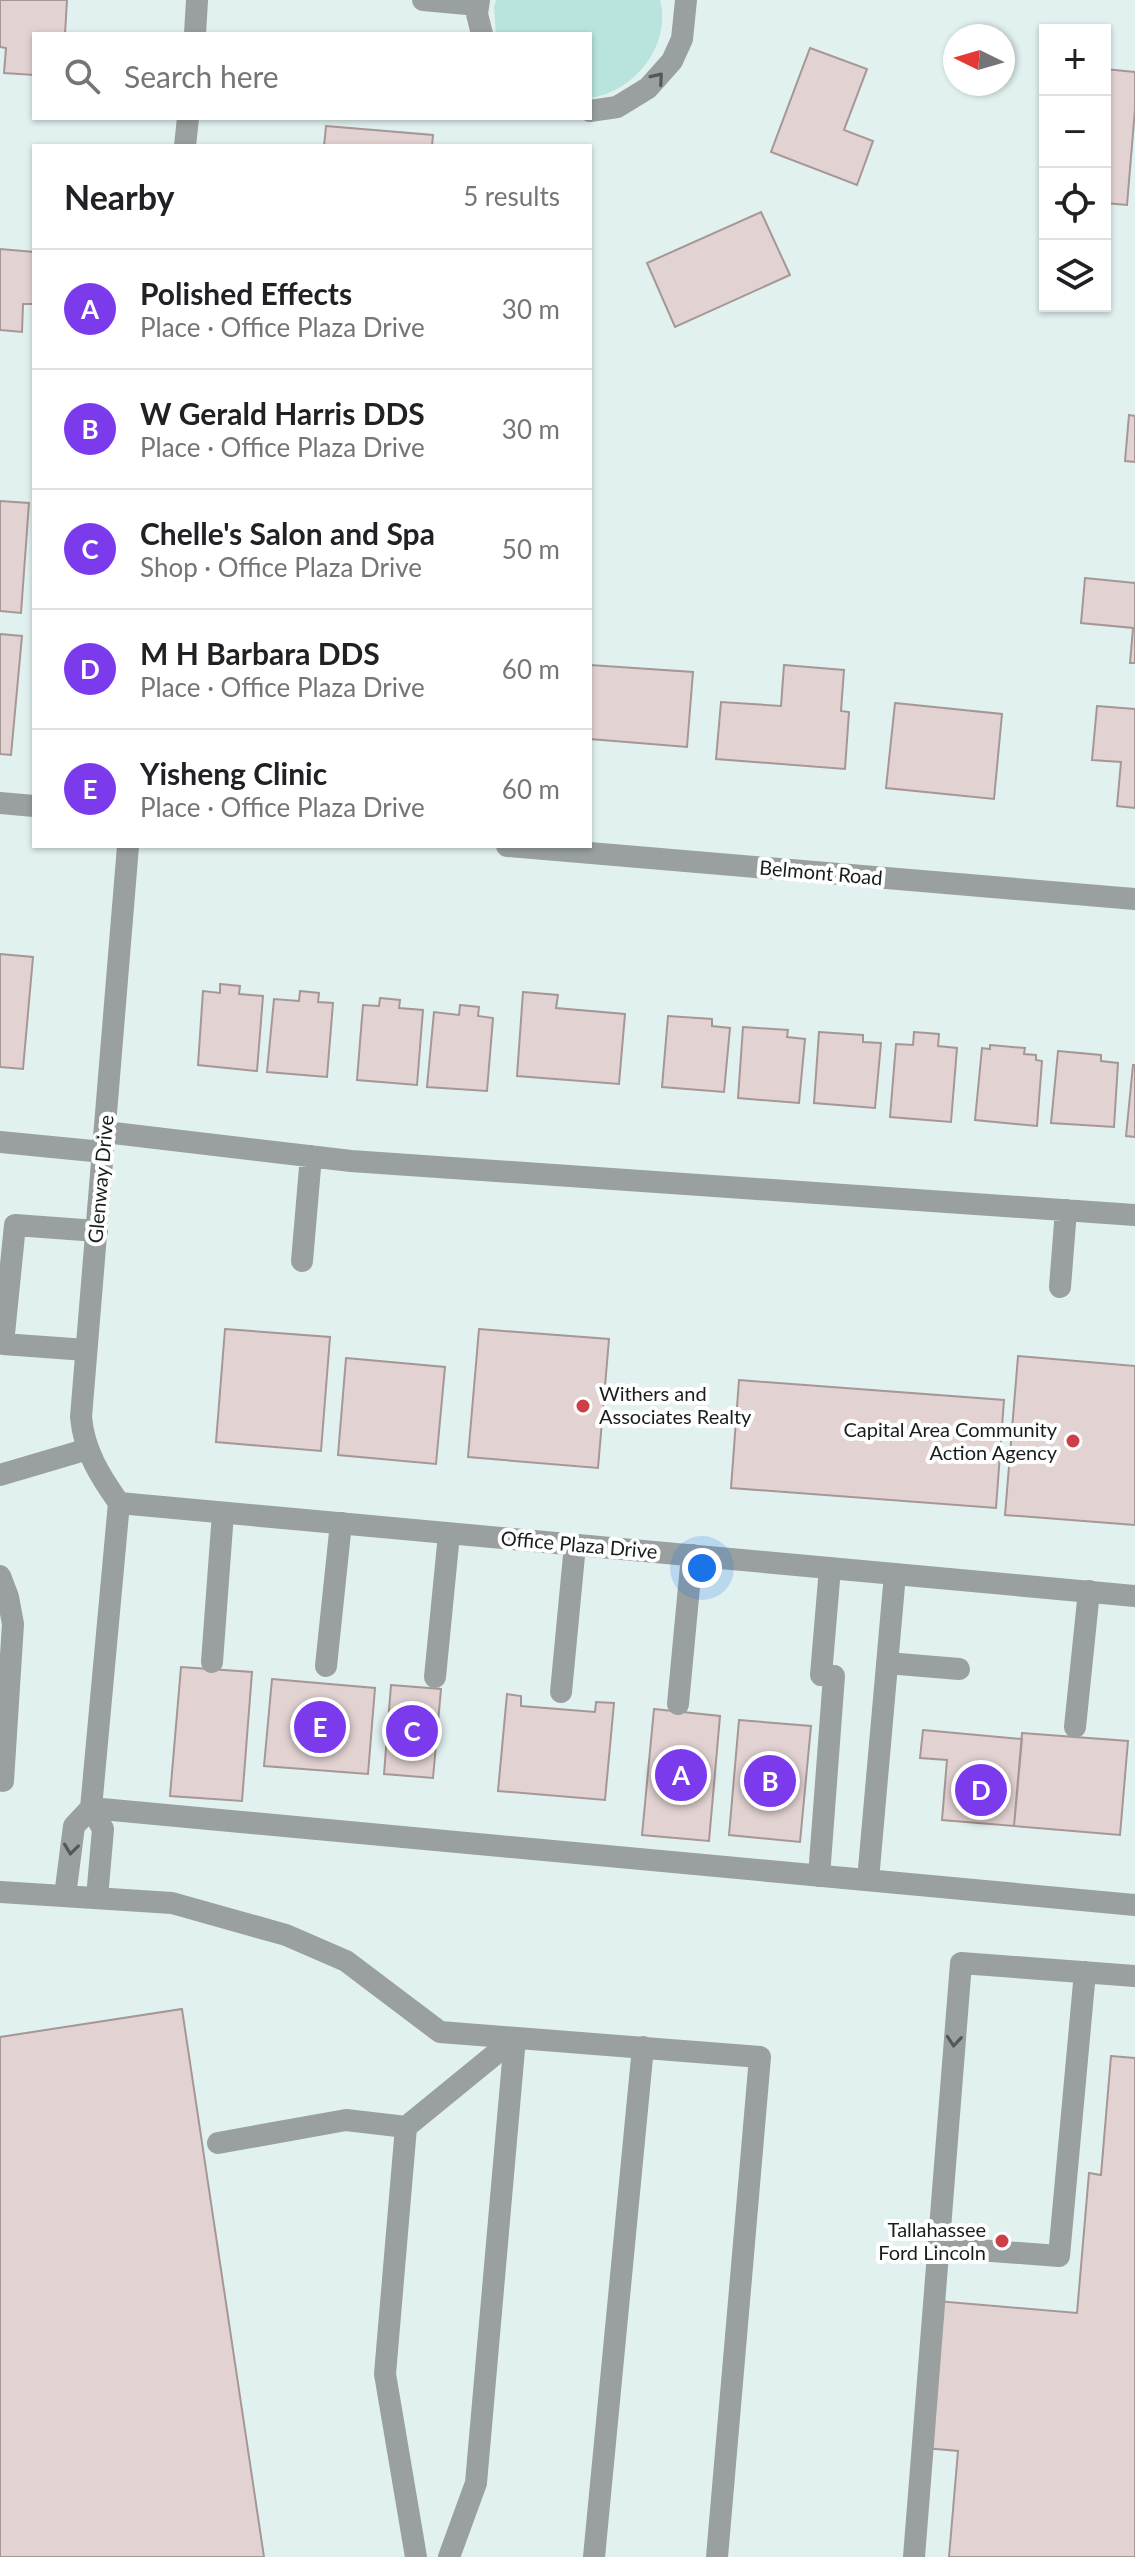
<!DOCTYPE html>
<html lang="en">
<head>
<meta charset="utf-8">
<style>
	body { margin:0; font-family:Lato,sans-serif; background:#f6f6f6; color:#202124 }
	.controls { position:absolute; right:24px; top:24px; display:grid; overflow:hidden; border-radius:0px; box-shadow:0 2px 6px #0004 }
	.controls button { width:72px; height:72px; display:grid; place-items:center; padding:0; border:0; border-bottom:2px solid #e0e0e0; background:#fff; color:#202124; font:40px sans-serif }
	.compass { position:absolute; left:943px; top:24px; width:72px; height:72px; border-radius:50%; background:#fff; box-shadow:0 2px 6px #0004; rotate:275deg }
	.you { position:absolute; left:702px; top:1568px; width:28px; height:28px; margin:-20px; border:6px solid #fff; border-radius:50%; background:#1a73e8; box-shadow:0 0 0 12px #1a73e833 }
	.badge { display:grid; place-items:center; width:52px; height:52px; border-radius:50%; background:#7c3aed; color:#fff; font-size:26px; font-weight:700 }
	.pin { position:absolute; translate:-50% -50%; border:4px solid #fff; box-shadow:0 2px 8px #0006 }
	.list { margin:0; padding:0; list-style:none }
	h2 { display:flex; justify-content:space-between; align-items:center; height:104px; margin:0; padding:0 32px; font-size:34px }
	h2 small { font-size:26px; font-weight:400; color:#757577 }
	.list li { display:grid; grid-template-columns:52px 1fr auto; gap:24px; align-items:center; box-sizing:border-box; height:120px; padding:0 32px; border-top:2px solid #e0e0e0 }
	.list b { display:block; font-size:30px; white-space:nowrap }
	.list p { margin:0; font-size:26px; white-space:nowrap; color:#757577 }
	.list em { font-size:26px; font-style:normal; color:#757577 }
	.icon { flex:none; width:44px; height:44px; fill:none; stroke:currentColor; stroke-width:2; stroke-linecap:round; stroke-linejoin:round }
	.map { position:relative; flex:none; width:1135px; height:2557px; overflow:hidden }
	.search { position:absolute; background:#fff; box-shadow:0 2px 6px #0004; left:32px; top:32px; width:560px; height:88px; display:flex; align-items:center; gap:20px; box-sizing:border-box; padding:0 28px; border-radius:0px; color:#757577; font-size:30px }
	.panel { position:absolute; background:#fff; box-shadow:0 2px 6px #0004; left:32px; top:144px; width:560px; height:704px; border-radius:0px }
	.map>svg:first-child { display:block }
	.green { fill:#b9e3dd }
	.building { fill:#e2d3d2; stroke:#a69797; stroke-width:2 }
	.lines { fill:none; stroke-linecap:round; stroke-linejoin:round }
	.service { stroke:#99a09f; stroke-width:22 }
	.minor { stroke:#99a09f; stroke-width:22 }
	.oneway { stroke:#525858 }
	.poi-dot { fill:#ce3e47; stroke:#fff; stroke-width:3 }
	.labels { text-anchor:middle; stroke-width:8; stroke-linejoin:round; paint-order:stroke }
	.street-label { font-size:20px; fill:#181e1d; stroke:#fff }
	.poi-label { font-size:20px; fill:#181e1d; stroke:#fff; text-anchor:end }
</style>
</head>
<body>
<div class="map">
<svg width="1135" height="2557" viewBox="0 0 1135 2557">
	<rect width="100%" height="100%" fill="#e1f1ef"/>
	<path class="green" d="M496 0H660C672 45 634 92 590 98V34H496L494 7Z"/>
	<path class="building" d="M0 0H67L65 34H34V75L4 73 6 48 0 47Z
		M810 48 867 69 844 130 873 141 857 185 771 152Z
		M1105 69 1135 72V109L1127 205 1105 203Z
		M326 126 433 135 432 146H324Z
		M761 212 790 275 675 327 647 263Z
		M0 249 34 252V304H23L22 332 0 330Z
		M1129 415 1135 416V462L1125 461Z
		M0 501 29 503 21 613 0 611Z
		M1085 578 1135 583V663H1130L1133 628 1081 623Z
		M0 634 22 636 11 755 0 754Z
		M590 665 693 672 687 747 590 739Z
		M784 665 844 670 841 711 849 712 845 769 716 759 721 702 781 706Z
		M895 703 1002 714 994 799 886 788Z
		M1097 706 1135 709V808L1117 806 1121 762 1092 760Z
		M0 954 33 957 23 1069 0 1067Z
		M220 984 240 986 239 994 263 996 257 1071 198 1065 203 991 220 993Z
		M300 991 319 993 318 1002 333 1003 327 1077 267 1072 274 999 299 1001Z
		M523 992 558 995 556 1008 625 1014 619 1084 517 1076Z
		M380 998 400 1000 399 1008 423 1010 417 1085 357 1080 363 1005 379 1006Z
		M460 1005 479 1007 478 1016 493 1018 487 1091 427 1087 434 1012 459 1015Z
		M668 1016 712 1019V1026L730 1028 724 1092 662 1087Z
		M743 1027 788 1030 787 1037 805 1039 799 1103 738 1098Z
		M819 1032 863 1035V1042L881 1043 875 1108 814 1103Z
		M914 1032 939 1034 938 1046 957 1048 951 1122 890 1117 896 1044 913 1045Z
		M990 1045 1025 1048 1024 1054 1036 1055V1060L1042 1061 1037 1126 975 1120 982 1048 990 1049Z
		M1058 1051 1101 1055V1061L1118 1063 1114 1127 1051 1123Z
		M1133 1065H1135V1137L1126 1136Z
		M225 1329 330 1337 321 1451 216 1442Z
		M479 1329 609 1339 598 1468 468 1457Z
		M1018 1356 1135 1366V1525L1005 1515Z
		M346 1358 445 1367 436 1464 338 1455Z
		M739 1380 1004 1400 996 1508 731 1488Z
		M181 1667 252 1672 242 1801 170 1796Z
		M272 1679 375 1688 368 1774 264 1766Z
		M391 1685 441 1689 433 1778 384 1774Z
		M507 1694 521 1696V1706L595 1712 596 1702 614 1703 605 1800 498 1791Z
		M654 1709 720 1716 709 1841 642 1835Z
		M739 1720 811 1726 800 1842 729 1835Z
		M923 1730 1022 1739 1014 1826 942 1820 947 1760 920 1758Z
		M1022 1733 1128 1741 1120 1835 1014 1826Z
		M182 2009 264 2557H0V2037Z
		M1111 2056 1135 2058V2557H949L958 2451 925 2448 937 2301 1077 2313 1089 2173 1101 2175Z"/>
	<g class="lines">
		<path class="service" d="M105 1132 351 1161 1135 1215
			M0 1142 103 1152
			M302 1261 311 1156
			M1060 1287 1066 1210
			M86 1350 3 1344 15 1225 97 1231
			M0 1475 88 1449
			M0 1576 8 1597 13 1624 3 1781
			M212 1662 223 1513
			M887 1663 959 1669
			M326 1666 341 1523
			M435 1677 449 1534
			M561 1692 575 1545
			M678 1704 692 1555
			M1075 1727 1089 1591
			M91 1808 1135 1905
			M819 1876 834 1676 821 1675 830 1568
			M868 1880 895 1574
			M0 1892 172 1903 286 1935 346 1961 440 2032 760 2057 717 2557
			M65 1896 74 1826 91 1808
			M97 1898 103 1829 91 1808 119 1503
			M218 2143 346 2120 406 2127
			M938 2247 1059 2256 1085 1972
			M416 2557 385 2374 406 2127 515 2038
			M449 2557 476 2483 515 2038
			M594 2557 643 2047
			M914 2557 961 1963 1135 1976"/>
		<path class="minor" d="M423 0 478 5
			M479 0 477 14 482 34
			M195 34 197 0
			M590 111 617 107 648 88 672 61 682 39 686 0
			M185 146 188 118
			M0 803 34 806
			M128 846 81 1417C84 1451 100 1476 119 1503L1135 1596
			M507 846 1135 899"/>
	</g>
	<defs><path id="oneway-chevron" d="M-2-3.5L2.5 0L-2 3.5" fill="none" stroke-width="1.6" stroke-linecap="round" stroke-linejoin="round" transform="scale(2)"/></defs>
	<g class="oneway">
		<use href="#oneway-chevron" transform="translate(658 78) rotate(-50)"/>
		<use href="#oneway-chevron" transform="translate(71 1849) rotate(97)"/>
		<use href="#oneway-chevron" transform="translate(954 2041) rotate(95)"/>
	</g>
	<g class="poi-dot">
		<circle cx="583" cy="1406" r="8"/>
		<circle cx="1073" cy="1441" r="8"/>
		<circle cx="1002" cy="2241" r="8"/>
	</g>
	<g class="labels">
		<g class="street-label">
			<text transform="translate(821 873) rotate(5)" y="7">Belmont Road</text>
			<text transform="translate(101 1179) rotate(-85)" y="7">Glenway Drive</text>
			<text transform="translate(579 1545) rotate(5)" y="7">Office Plaza Drive</text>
		</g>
		<g class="poi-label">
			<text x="599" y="1401" text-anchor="start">Withers and<tspan x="599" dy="23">Associates Realty</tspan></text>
			<text x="1057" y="1437">Capital Area Community<tspan x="1057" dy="23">Action Agency</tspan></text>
			<text x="986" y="2237">Tallahassee<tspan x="986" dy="23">Ford Lincoln</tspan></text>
		</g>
	</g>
</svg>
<div class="controls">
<button>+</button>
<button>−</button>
<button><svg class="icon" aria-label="locate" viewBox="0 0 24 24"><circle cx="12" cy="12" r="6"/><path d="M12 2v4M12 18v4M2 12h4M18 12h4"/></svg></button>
<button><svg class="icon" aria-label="layers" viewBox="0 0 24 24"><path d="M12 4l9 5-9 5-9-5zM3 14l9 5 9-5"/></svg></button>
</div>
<svg class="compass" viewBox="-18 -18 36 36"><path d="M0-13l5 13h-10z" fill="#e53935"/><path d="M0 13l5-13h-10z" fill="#757577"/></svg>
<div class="you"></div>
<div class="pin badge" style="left:681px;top:1775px">A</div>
<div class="pin badge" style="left:770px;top:1781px">B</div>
<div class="pin badge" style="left:412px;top:1731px">C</div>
<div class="pin badge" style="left:981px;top:1790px">D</div>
<div class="pin badge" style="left:320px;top:1727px">E</div>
<div class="search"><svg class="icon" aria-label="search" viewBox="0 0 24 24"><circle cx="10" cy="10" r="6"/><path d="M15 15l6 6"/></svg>Search here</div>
<section class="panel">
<h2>Nearby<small>5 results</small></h2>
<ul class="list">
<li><span class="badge">A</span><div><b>Polished Effects</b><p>Place · Office Plaza Drive</p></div><em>30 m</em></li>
<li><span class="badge">B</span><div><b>W Gerald Harris DDS</b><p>Place · Office Plaza Drive</p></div><em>30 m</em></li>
<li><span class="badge">C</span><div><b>Chelle's Salon and Spa</b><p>Shop · Office Plaza Drive</p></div><em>50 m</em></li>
<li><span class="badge">D</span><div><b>M H Barbara DDS</b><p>Place · Office Plaza Drive</p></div><em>60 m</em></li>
<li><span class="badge">E</span><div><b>Yisheng Clinic</b><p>Place · Office Plaza Drive</p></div><em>60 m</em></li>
</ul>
</section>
</div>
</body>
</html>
